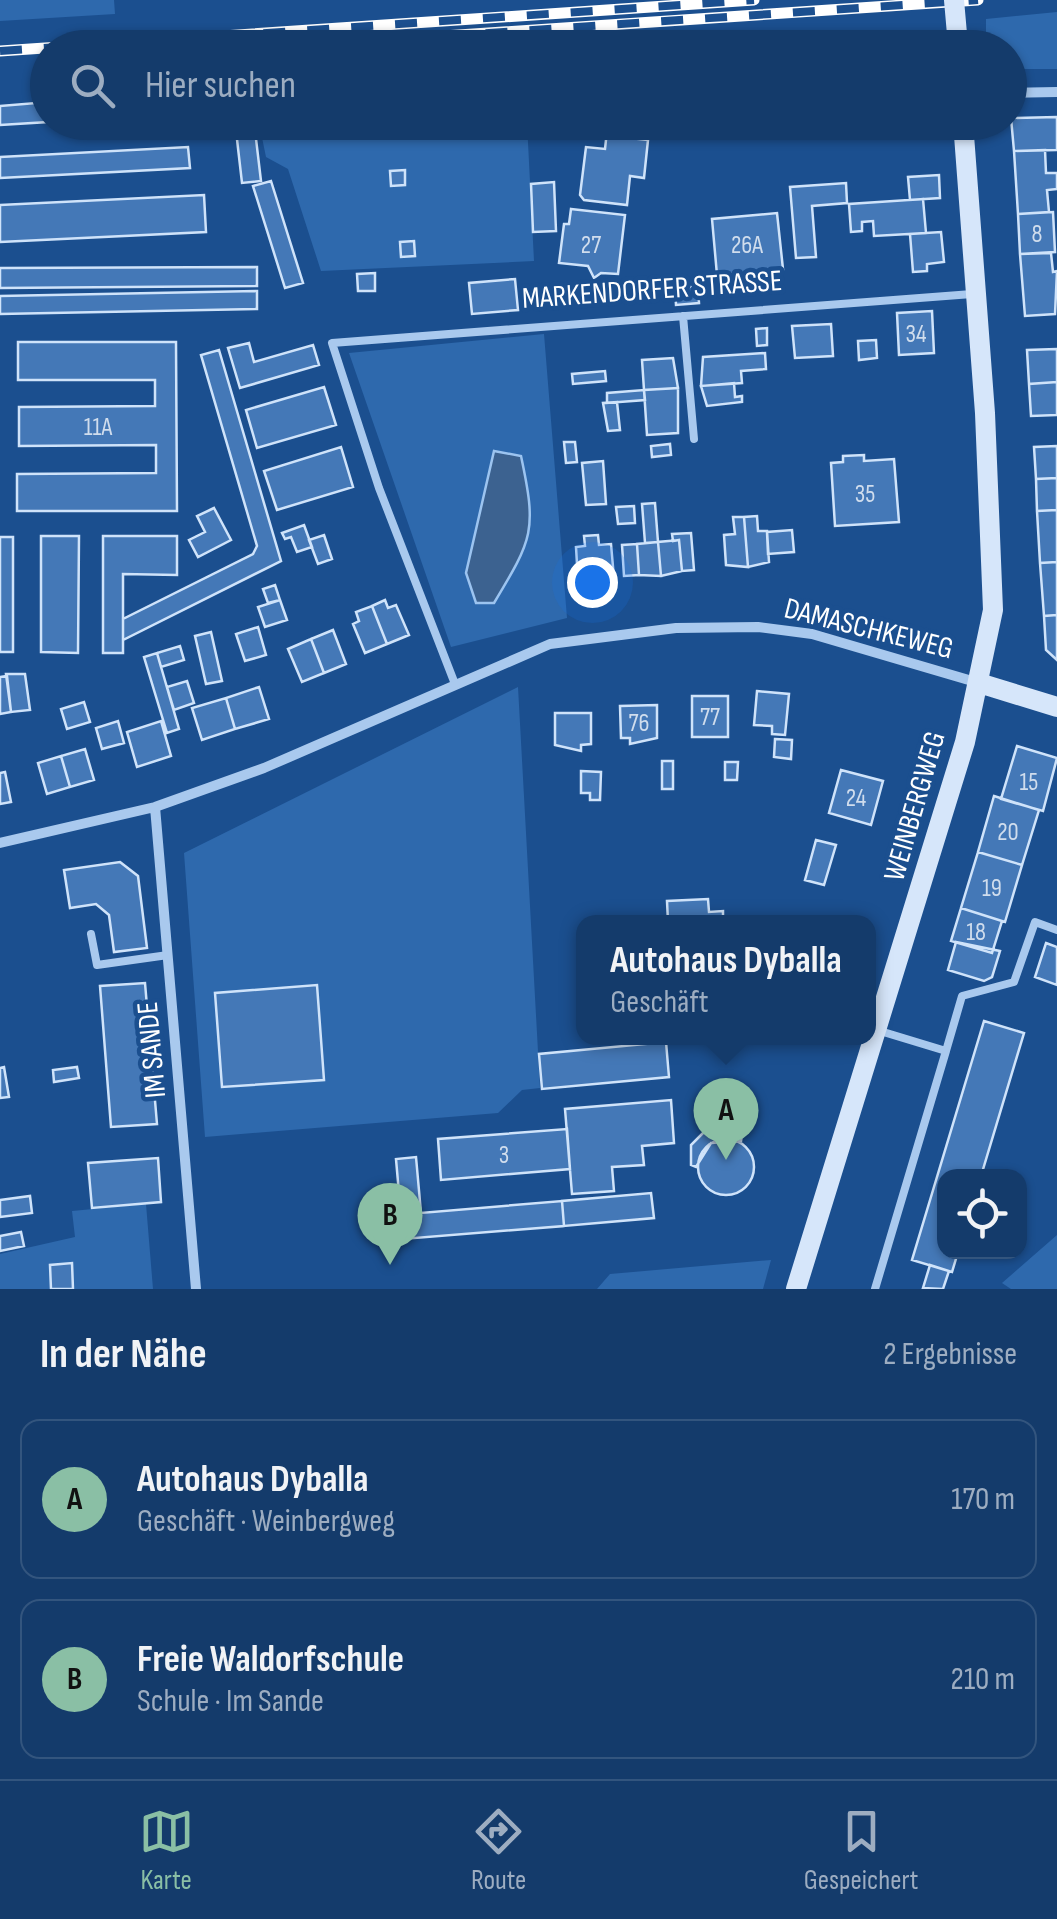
<!DOCTYPE html>
<html lang="de">
<head>
<meta charset="utf-8">
<style>
	body { margin:0; font-family:"Sofia Sans Condensed",sans-serif; background:#1d4271; color:#f1f3f6 }
	.controls { position:absolute; right:30px; bottom:30px; display:grid; overflow:hidden; border-radius:20px; box-shadow:0 2px 8px #0004 }
	.controls button { width:90px; height:90px; display:grid; place-items:center; padding:0; border:0; border-bottom:2px solid #33557e; background:#143b6b; color:#f1f3f6; font:50px sans-serif }
	.you { position:absolute; left:592px; top:582px; width:35px; height:35px; margin:-25px; border:8px solid #fff; border-radius:50%; background:#1a73e8; box-shadow:0 0 0 15px #1a73e833 }
	.badge { display:grid; place-items:center; width:65px; height:65px; border-radius:50%; background:#8abfa5; color:#111; font-size:32px; font-weight:700 }
	.pin { position:absolute; translate:-50% -82px; filter:drop-shadow(0 2px 5px #0008) }
	.pin::after { content:''; position:absolute; top:52px; width:35px; height:30px; background:inherit; clip-path:polygon(0 0,100% 0,50% 100%) }
	.popup { position:absolute; left:576px; top:915px; width:300px; height:130px; box-sizing:border-box; display:grid; place-content:center; border-radius:20px; background:#143b6b; filter:drop-shadow(0 2px 8px #0005); font-size:32px; white-space:nowrap; color:#9dadc1 }
	.popup b { font-size:38px; color:#f1f3f6 }
	.popup::after { content:''; position:absolute; left:50%; top:100%; margin-left:-20px; border:20px solid transparent; border-top-color:#143b6b }
	.list { margin:0; padding:0; list-style:none }
	h2 { display:flex; justify-content:space-between; align-items:center; height:130px; margin:0; padding:0 40px; font-size:42px }
	h2 small { font-size:32px; font-weight:400; color:#9dadc1 }
	.list li { display:grid; grid-template-columns:65px 1fr auto; gap:30px; align-items:center; box-sizing:border-box; height:160px; margin:0 20px 20px; padding:0 20px; border:2px solid #33557e; border-radius:20px }
	.list b { display:block; font-size:38px; white-space:nowrap }
	.list p { margin:0; font-size:32px; white-space:nowrap; color:#9dadc1 }
	.list em { font-size:32px; font-style:normal; color:#9dadc1 }
	.icon { flex:none; width:55px; height:55px; fill:none; stroke:currentColor; stroke-width:2; stroke-linecap:round; stroke-linejoin:round }
	.map { position:relative; flex:none; width:1057px; height:1289px; overflow:hidden }
	.search { position:absolute; background:#143b6b; box-shadow:0 2px 8px #0004; left:30px; right:30px; top:30px; height:110px; display:flex; align-items:center; gap:25px; box-sizing:border-box; padding:0 35px; border-radius:55px; color:#9dadc1; font-size:38px }
	.sheet { height:490px; background:#143b6b }
	nav { display:flex; justify-content:space-around; align-items:center; box-sizing:border-box; height:140px; border-top:2px solid #33557e; background:#143b6b; font-size:28px; color:#9dadc1 }
	nav a { display:grid; justify-items:center; gap:5px }
	nav .on { color:#8abfa5 }
	.map>svg:first-child { display:block }
	.green { fill:#2e69ad; fill-rule:evenodd }
	.water { fill:#3c6290; stroke:#9cc4f0; stroke-width:2.5 }
	.building { fill:#4478b7; stroke:#cfe3fa; stroke-width:2.5 }
	.lines { fill:none; stroke-linecap:round; stroke-linejoin:round }
	.lane { stroke:#a9c9ee; stroke-width:8 }
	.street { stroke:#a9c9ee; stroke-width:10 }
	.secondary { stroke:#d6e6fa; stroke-width:20 }
	.rail-casing { stroke:#fff; stroke-width:11 }
	.rail { stroke:#1b4f8f; stroke-width:8; stroke-dasharray:22; stroke-linecap:butt }
	.secondary-bridge { stroke:#d6e6fa; stroke-width:20 }
	.labels { text-anchor:middle; stroke-width:9; stroke-linejoin:round; paint-order:stroke }
	.number-label { font-size:25px; fill:#d0dded }
	.street-label { font-size:30px; fill:#fff; stroke:#1b4f8f }
</style>
</head>
<body>
<div class="map">
<svg width="1057" height="1289" viewBox="0 0 1057 1289">
	<rect width="100%" height="100%" fill="#1b4f8f"/>
	<path class="green" d="M0 0H114L115 14 0 21Z
		M1057 12V69H1010V48L986 47V19Z
		M259 123H527L534 261 321 271 288 169 266 157Z
		M544 334 567 618 451 647 349 353ZM495 451 521 456 481 513Z
		M518 687 540 1088 522 1090 498 1113 205 1137 184 853Z
		M146 1204 153 1289H0V1254L75 1237 72 1211Z
		M1057 1235V1289H1011L1002 1283Z
		M771 1260 763 1289H597L610 1274Z"/>
	<path class="water" d="M494 451 521 456C537 531 533 538 494 603H476L466 573Z"/>
	<path class="building" d="M48 102V122L0 125V106Z
		M1057 117V150L1014 151 1011 118Z
		M235 122H254L261 181 242 183Z
		M608 122H631L629 138 648 140 644 178 630 176 627 205 584 200 580 195 586 147 605 149Z
		M188 147 190 168 0 178V157Z
		M1045 150 1046 173H1057V189L1047 190 1049 212 1018 214 1014 151Z
		M405 170V185L391 186 390 171Z
		M939 175 940 198 910 200 908 177Z
		M271 181 303 283 285 288 253 186Z
		M554 182 556 231 533 232 531 184Z
		M846 183 847 203 812 206 816 257 796 258 790 187Z
		M204 195 206 232 0 242V205Z
		M923 199 926 233 874 236 873 221 862 222V231L851 232 849 204Z
		M571 209 625 215 618 274 601 273 594 278 588 266 559 263 564 224H569Z
		M1053 212 1055 252 1020 254 1018 214Z
		M777 213 783 269 717 275 712 219Z
		M941 232 944 262 927 264V271L913 272 910 234Z
		M414 241 415 256 401 257 400 242Z
		M1051 253 1053 272 1057 271 1055 314 1025 316 1020 254Z
		M257 267V286L0 288V268Z
		M375 273V291H358L357 274Z
		M515 279 518 310 472 314 469 283Z
		M698 286 699 303 676 305 675 288Z
		M257 291V309L0 314V296Z
		M932 311 934 353 899 355 897 313Z
		M831 324 833 356 795 358 792 326Z
		M767 328V345L757 346 756 329Z
		M876 340 877 358 859 360 858 341Z
		M18 342H176L177 511H17V474L156 473V445L19 446V407L155 406V380H18Z
		M249 343 254 362 313 345 319 365 240 388 228 348Z
		M1057 349V382L1029 384 1027 350Z
		M219 350 281 561 123 640V619L253 554 257 546 201 355Z
		M765 353 766 369 741 371 742 383 701 386 703 357Z
		M673 358 678 388 644 390 642 360Z
		M605 371 606 381 573 384 572 374Z
		M1057 382V415L1031 416 1029 384Z
		M734 383 735 397 742 396V402L707 406 701 386Z
		M324 387 336 425 257 448 246 410Z
		M678 388V433L647 435 644 390Z
		M644 390 645 400 607 403V393Z
		M617 402 620 430 608 431 603 403Z
		M564 442H575L577 462 566 463Z
		M670 444 671 455 652 457 651 446Z
		M1057 446V478L1036 479 1034 447Z
		M341 447 353 487 277 510 264 471Z
		M864 455V461L894 459 899 522 835 526 831 463 843 462V456Z
		M603 461 606 504 586 505 582 463Z
		M1057 478V510L1037 511 1036 479Z
		M655 503 658 542 645 543 642 504Z
		M634 506 635 523 618 524 616 507Z
		M214 508 231 540 198 557 189 540 205 532 197 516Z
		M1057 510V562L1040 563 1037 511Z
		M757 516 758 531H767L769 562 748 567 744 517Z
		M733 517H744L748 567 726 565 724 535 735 534Z
		M304 525 312 547 297 552 291 537 285 539 282 533Z
		M792 530 794 552 768 554 767 532Z
		M691 533 694 570 682 571 679 540 673 541 672 534Z
		M324 535 332 559 318 564 309 540Z
		M598 535 599 545 611 544 614 578 578 581 576 547 585 546 584 536Z
		M41 536H79L78 653 41 652Z
		M103 536H177V575L123 574V653H103Z
		M0 537H13V652H0Z
		M679 540 682 571 661 576 658 542Z
		M658 542 661 576 639 575 637 544Z
		M637 544 639 575 624 576 622 545Z
		M1057 562V615L1044 616 1040 563Z
		M275 585 280 600 268 603 263 589Z
		M280 600 287 620 265 627 258 607Z
		M385 600 388 608 396 605 409 635 387 644 372 606Z
		M372 606 387 644 365 653 353 624 359 621 356 612Z
		M1057 615V660L1046 650 1044 616Z
		M258 627 266 655 245 661 236 634Z
		M333 630 346 664 324 673 311 639Z
		M211 632 222 681 206 684 195 636Z
		M311 639 324 673 302 682 288 649Z
		M180 646 184 660 161 667 157 653Z
		M157 653 179 729 167 733 144 657Z
		M6 674H25L30 710 11 712Z
		M7 676 11 712 0 714V677Z
		M187 681 194 703 174 710 167 687Z
		M259 687 269 719 235 729 226 698Z
		M757 691 789 694 785 735 772 734V726L754 725Z
		M692 696H728V737H692Z
		M226 698 235 729 202 740 192 708Z
		M84 702 90 722 67 729 61 709Z
		M657 705V738L630 744V738H621L620 706Z
		M555 713H591V744L581 745V751L555 745Z
		M118 721 124 743 102 749 96 728Z
		M161 721 171 756 137 767 127 732Z
		M775 739 792 740 791 759 774 757Z
		M1017 746 1057 758 1043 811 1001 799Z
		M85 749 94 780 70 787 61 756Z
		M61 756 70 787 47 794 38 763Z
		M662 761H673V789H662Z
		M725 762H738L737 780H725Z
		M841 770 883 781 871 825 829 813Z
		M581 771 601 772 600 800H590V793H581Z
		M5 772 11 802 0 804V773Z
		M994 796 1039 810 1022 865 978 852Z
		M816 840 836 845 824 885 805 880Z
		M978 852 1022 865 1005 922 961 908Z
		M120 862 138 876 147 948 114 952 109 915 96 904 70 908 64 870Z
		M708 899 709 912 723 911V922H668L667 901Z
		M961 908 1002 921 992 953 951 941Z
		M956 942 1000 951 992 977 984 981 948 970Z
		M1046 943 1057 947V985L1035 977Z
		M145 983 157 1124 111 1127 100 986Z
		M317 985 324 1080 222 1087 215 993Z
		M984 1021 1024 1033 981 1176H944V1252H958L952 1272 912 1260Z
		M666 1042 669 1077 542 1089 539 1054Z
		M4 1067 9 1097 0 1098V1068Z
		M77 1067 79 1078 54 1082 53 1070Z
		M671 1100 674 1143 642 1146 644 1165 612 1167 614 1191 572 1194 565 1109Z
		M740 1112 745 1117 741 1141 711 1143 696 1167 691 1165V1145L706 1130 719 1127 717 1117Z
		M567 1129 570 1169 441 1180 438 1139Z
		M698 1167a28 28 0 1 1 56 0a28 28 0 1 1-56 0Z
		M416 1157 421 1213 562 1201 564 1226 403 1239 396 1159Z
		M158 1158 161 1202 92 1208 88 1163Z
		M651 1193 654 1218 564 1226 562 1201Z
		M30 1196 32 1213 0 1217V1200Z
		M21 1232 24 1246 0 1251V1236Z
		M72 1263 73 1289H51L50 1265Z
		M930 1265 949 1271 943 1289 923 1288Z"/>
	<g class="lines">
		<path class="lane" d="M683 316 694 439
			M455 684 379 488 332 343 972 294
			M91 934 97 965 168 955
			M946 1051 962 996 1014 982 1035 922 1057 930
			M875 1289 946 1051 880 1031"/>
		<path class="street" d="M1010 93 1057 92
			M155 807 196 1289
			M0 843 155 807 264 768 550 644 676 628 758 627 812 634 979 683"/>
		<path class="secondary" d="M979 683 1057 707
			M796 1289 965 742 993 610 985 413 963 122"/>
		<defs>
			<path id="rail" d="M310 45 978 0
				M0 51 754 0"/>
		</defs>
		<use href="#rail" class="rail-casing"/>
		<use href="#rail" class="rail"/>
		<path class="secondary-bridge" d="M954 0 957 34"/>
	</g>
	<g class="labels">
		<g class="number-label">
			<text x="1037" y="242">8</text>
			<text x="591" y="253">27</text>
			<text x="747" y="253">26A</text>
			<text x="916" y="342">34</text>
			<text x="98" y="435">11A</text>
			<text x="865" y="502">35</text>
			<text x="710" y="725">77</text>
			<text x="639" y="731">76</text>
			<text x="1029" y="790">15</text>
			<text x="856" y="806">24</text>
			<text x="1008" y="840">20</text>
			<text x="992" y="896">19</text>
			<text x="976" y="940">18</text>
			<text x="504" y="1163">3</text>
		</g>
		<g class="street-label">
			<text transform="translate(652 289) rotate(-4)" y="10">MARKENDORFER STRASSE</text>
			<text transform="translate(869 628) rotate(14)" y="10">DAMASCHKEWEG</text>
			<text transform="translate(914 806) rotate(-74)" y="10">WEINBERGWEG</text>
			<text transform="translate(151 1050) rotate(-95)" y="10">IM SANDE</text>
		</g>
	</g>
</svg>
<div class="controls">
<button><svg class="icon" aria-label="locate" viewBox="0 0 24 24"><circle cx="12" cy="12" r="6"/><path d="M12 2v4M12 18v4M2 12h4M18 12h4"/></svg></button>
</div>
<div class="you"></div>
<div class="pin badge" style="left:726px;top:1160px">A</div>
<div class="popup"><b>Autohaus Dyballa</b>Geschäft</div>
<div class="pin badge" style="left:390px;top:1265px">B</div>
<div class="search"><svg class="icon" aria-label="search" viewBox="0 0 24 24"><circle cx="10" cy="10" r="6"/><path d="M15 15l6 6"/></svg>Hier suchen</div>
</div>
<section class="sheet">
<h2>In der Nähe<small>2 Ergebnisse</small></h2>
<ul class="list">
<li><span class="badge">A</span><div><b>Autohaus Dyballa</b><p>Geschäft · Weinbergweg</p></div><em>170 m</em></li>
<li><span class="badge">B</span><div><b>Freie Waldorfschule</b><p>Schule · Im Sande</p></div><em>210 m</em></li>
</ul>
</section>
<nav>
<a class="on"><svg class="icon" aria-label="map" viewBox="0 0 24 24"><path d="M3 6l6-2 6 2 6-2v14l-6 2-6-2-6 2zM9 4v14M15 6v14"/></svg>Karte</a>
<a><svg class="icon" aria-label="directions" viewBox="0 0 24 24"><path d="M12 3l9 9-9 9-9-9zM9 14v-3h6M13 9l2 2-2 2"/></svg>Route</a>
<a><svg class="icon" aria-label="saved" viewBox="0 0 24 24"><path d="M7 4h10v16l-5-4-5 4z"/></svg>Gespeichert</a>
</nav>
</body>
</html>
